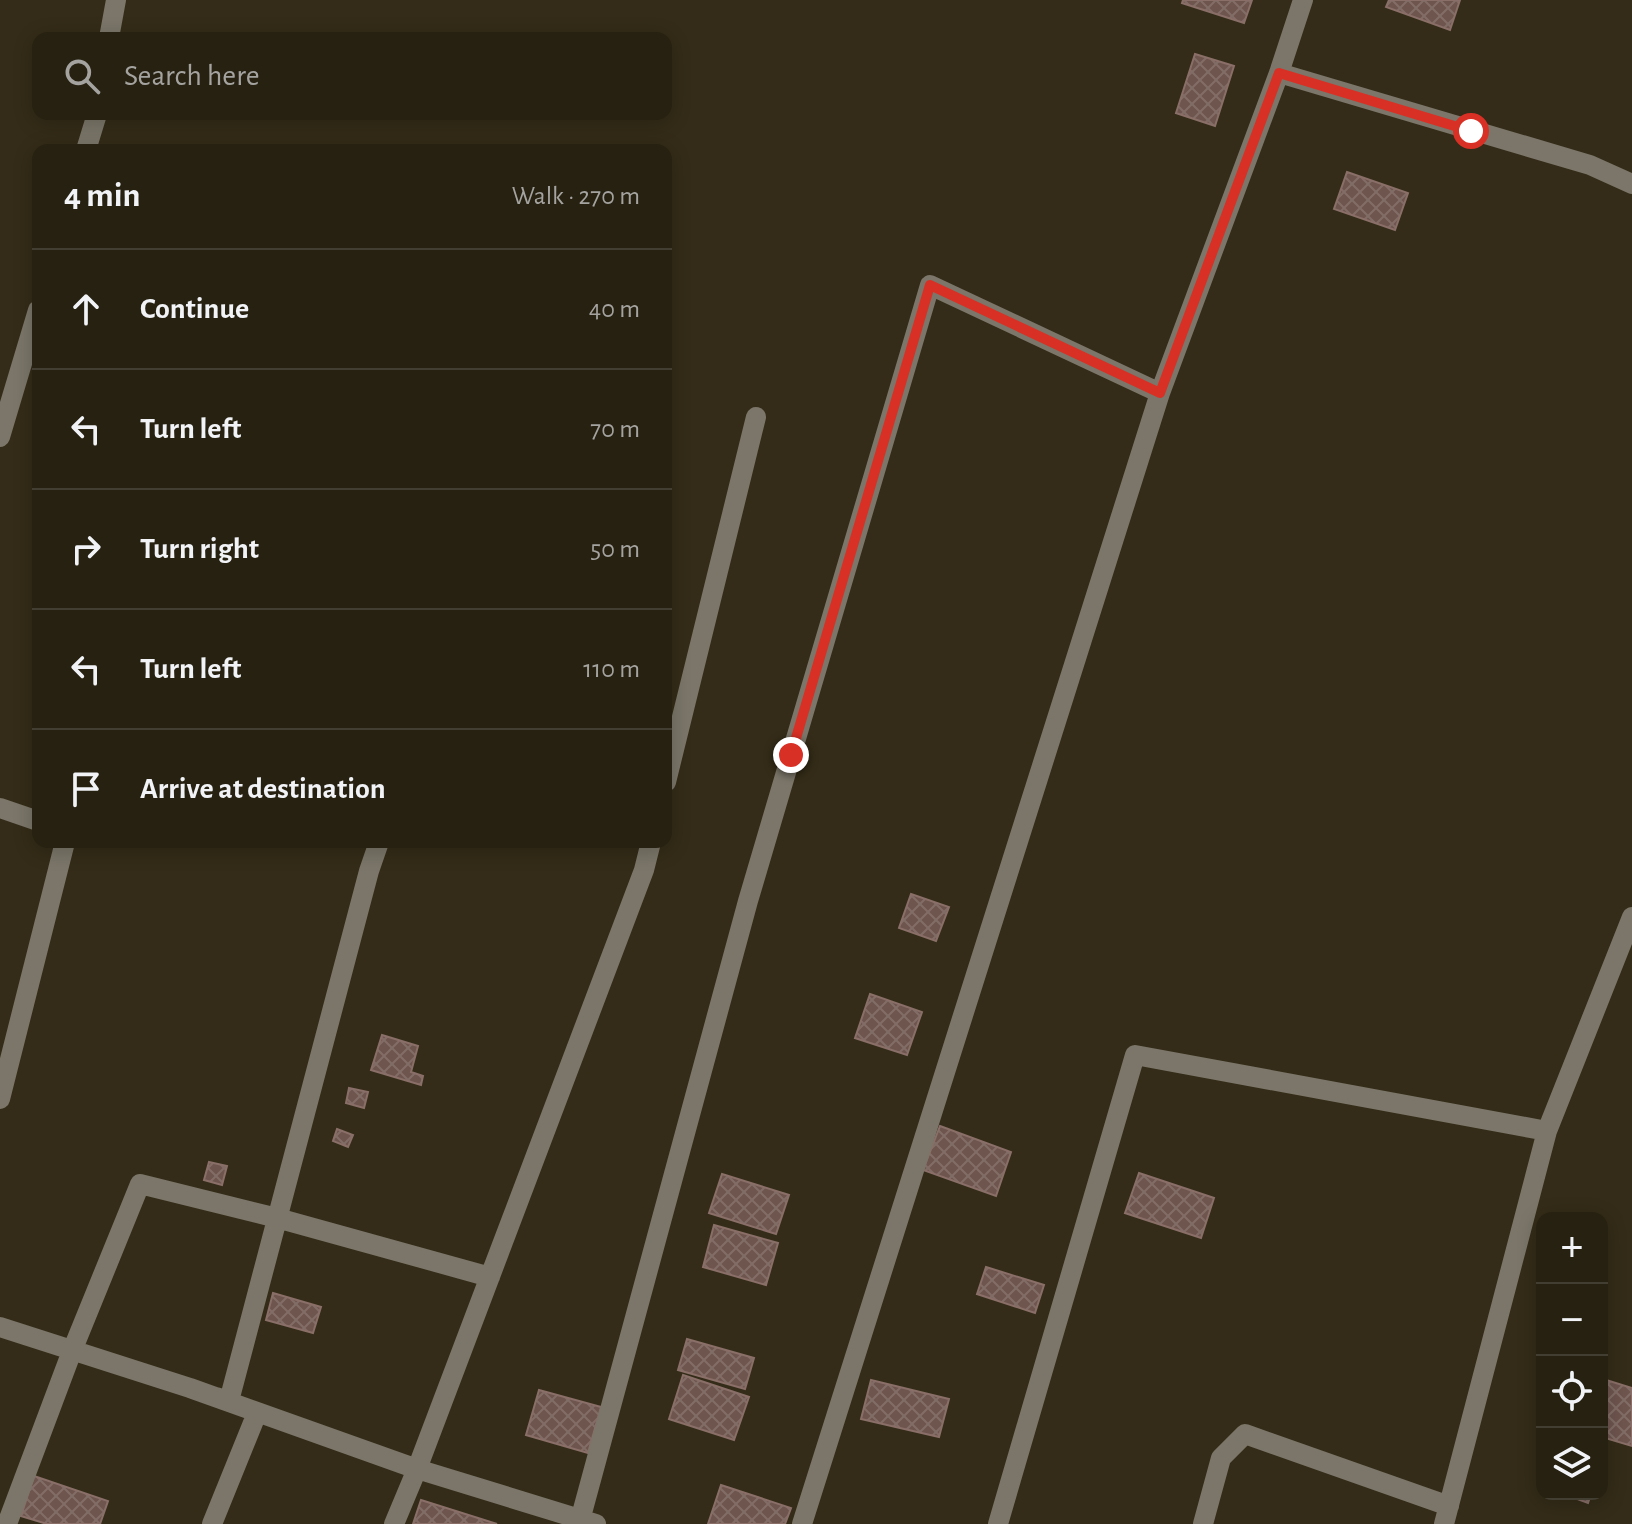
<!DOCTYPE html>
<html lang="en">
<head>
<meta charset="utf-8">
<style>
	body { margin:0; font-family:"Alegreya Sans",sans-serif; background:#332e20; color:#f1f3f6 }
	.controls { position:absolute; right:24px; bottom:24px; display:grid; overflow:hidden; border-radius:16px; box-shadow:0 4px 20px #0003 }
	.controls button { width:72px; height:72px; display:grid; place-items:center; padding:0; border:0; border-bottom:2px solid #433e32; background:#272112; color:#f1f3f6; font:40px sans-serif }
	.stop { position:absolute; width:24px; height:24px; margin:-18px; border:6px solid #d93025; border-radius:50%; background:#fff }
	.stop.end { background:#d93025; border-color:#fff; box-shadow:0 2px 8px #0008 }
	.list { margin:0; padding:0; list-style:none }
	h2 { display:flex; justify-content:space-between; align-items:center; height:104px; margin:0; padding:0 32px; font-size:34px }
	h2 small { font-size:26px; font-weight:400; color:#a4a39f }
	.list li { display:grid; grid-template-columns:52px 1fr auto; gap:24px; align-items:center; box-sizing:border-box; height:120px; padding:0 32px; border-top:2px solid #433e32 }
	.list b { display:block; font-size:30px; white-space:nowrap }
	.list em { font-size:26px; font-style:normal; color:#a4a39f }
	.icon { flex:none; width:44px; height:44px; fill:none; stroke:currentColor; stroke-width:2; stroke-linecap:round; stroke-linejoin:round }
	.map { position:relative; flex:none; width:1632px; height:1524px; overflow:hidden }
	.search { position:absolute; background:#272112; box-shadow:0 4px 20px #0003; left:32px; top:32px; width:640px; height:88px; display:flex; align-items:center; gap:20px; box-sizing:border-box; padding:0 28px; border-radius:16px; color:#a4a39f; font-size:30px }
	.panel { position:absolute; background:#272112; box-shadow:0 4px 20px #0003; left:32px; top:144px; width:640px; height:704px; border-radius:16px }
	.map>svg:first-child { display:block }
	.building { fill:url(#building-cross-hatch); stroke:#896f68; stroke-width:2 }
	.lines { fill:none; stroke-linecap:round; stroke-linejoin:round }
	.minor { stroke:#7b7669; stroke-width:20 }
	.route { stroke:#d93025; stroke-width:10 }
</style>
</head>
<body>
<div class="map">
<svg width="1632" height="1524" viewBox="0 0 1632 1524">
	<defs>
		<pattern id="building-cross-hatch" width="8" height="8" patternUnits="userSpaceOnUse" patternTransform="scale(2)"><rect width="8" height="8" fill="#6e554e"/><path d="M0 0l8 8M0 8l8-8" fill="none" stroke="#826d66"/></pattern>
	</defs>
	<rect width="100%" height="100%" fill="#342c18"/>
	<path class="building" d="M1183 0H1252L1244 23 1182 3Z
		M1389 0H1460L1450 30 1386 7Z
		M1195 54 1234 66 1215 126 1176 113Z
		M1347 172 1408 193 1395 230 1334 209Z
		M911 894 949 907 936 941 899 928Z
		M870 994 922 1012 907 1055 855 1038Z
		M382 1035 418 1046 411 1072 423 1076 421 1085 371 1070Z
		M349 1088 368 1092 364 1108 346 1103Z
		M940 1126 1011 1152 996 1196 923 1170Z
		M337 1129 353 1135 348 1147 333 1141Z
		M209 1162 227 1166 222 1185 204 1180Z
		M1139 1173 1214 1198 1201 1238 1125 1213Z
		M722 1174 789 1195 776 1234 709 1213Z
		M714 1225 778 1243 766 1285 703 1267Z
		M986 1267 1044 1285 1035 1313 977 1294Z
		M273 1293 321 1307 313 1333 266 1320Z
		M687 1339 754 1358 745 1389 678 1370Z
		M683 1375 749 1397 734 1440 669 1419Z
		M1603 1379 1632 1388V1446L1602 1437Z
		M871 1380 949 1399 939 1437 861 1419Z
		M539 1390 601 1407 588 1453 526 1435Z
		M34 1476 108 1501 100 1524H47L21 1516Z
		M721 1485 791 1508 785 1524H708Z
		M1570 1494H1591L1588 1503 1569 1496Z
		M421 1500 497 1524H413Z"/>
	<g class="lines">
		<path class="minor" d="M109 38 116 0
			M1279 73 1590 165 1632 184
			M86 150 97 114
			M1160 393 1279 73 1303 0
			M0 437 38 310
			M666 782 756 417
			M0 808 38 821
			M0 1099 65 842
			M0 1327 190 1388 417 1469 596 1524
			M216 1397 229 1401 369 871 379 842
			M7 1524 72 1351 140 1184 277 1218 490 1277
			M212 1524 257 1413
			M394 1524 417 1469 644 870 651 842
			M579 1524 748 901 930 285 1160 393 802 1524
			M998 1524 1135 1055 1547 1131 1632 917
			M1203 1524 1221 1458 1245 1434 1449 1506
			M1444 1524 1547 1131"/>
	</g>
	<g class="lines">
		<path class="route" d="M791 755 930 285 1160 393 1279 73 1471 131"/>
	</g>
</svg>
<div class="controls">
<button>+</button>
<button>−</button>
<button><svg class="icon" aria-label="locate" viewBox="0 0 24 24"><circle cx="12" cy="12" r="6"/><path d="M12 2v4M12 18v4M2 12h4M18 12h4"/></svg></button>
<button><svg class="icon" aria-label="layers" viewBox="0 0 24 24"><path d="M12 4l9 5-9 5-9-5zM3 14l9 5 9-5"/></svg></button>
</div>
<div class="stop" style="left:1471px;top:131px"></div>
<div class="stop end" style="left:791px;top:755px"></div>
<div class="search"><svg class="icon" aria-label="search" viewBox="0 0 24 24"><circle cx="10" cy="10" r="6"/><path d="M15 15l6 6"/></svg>Search here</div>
<section class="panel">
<h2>4 min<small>Walk · 270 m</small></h2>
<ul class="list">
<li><svg class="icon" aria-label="ahead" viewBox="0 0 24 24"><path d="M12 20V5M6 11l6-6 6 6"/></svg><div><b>Continue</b></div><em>40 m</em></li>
<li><svg class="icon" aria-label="left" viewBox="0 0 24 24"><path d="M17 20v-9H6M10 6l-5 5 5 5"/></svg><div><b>Turn left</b></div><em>70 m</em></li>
<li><svg class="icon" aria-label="right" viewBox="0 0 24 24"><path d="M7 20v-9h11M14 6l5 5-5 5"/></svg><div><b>Turn right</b></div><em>50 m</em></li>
<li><svg class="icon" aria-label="left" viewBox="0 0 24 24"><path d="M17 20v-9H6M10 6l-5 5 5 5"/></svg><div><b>Turn left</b></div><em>110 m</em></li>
<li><svg class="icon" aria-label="arrive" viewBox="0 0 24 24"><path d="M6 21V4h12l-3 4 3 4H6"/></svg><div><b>Arrive at destination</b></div></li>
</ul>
</section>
</div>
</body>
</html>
